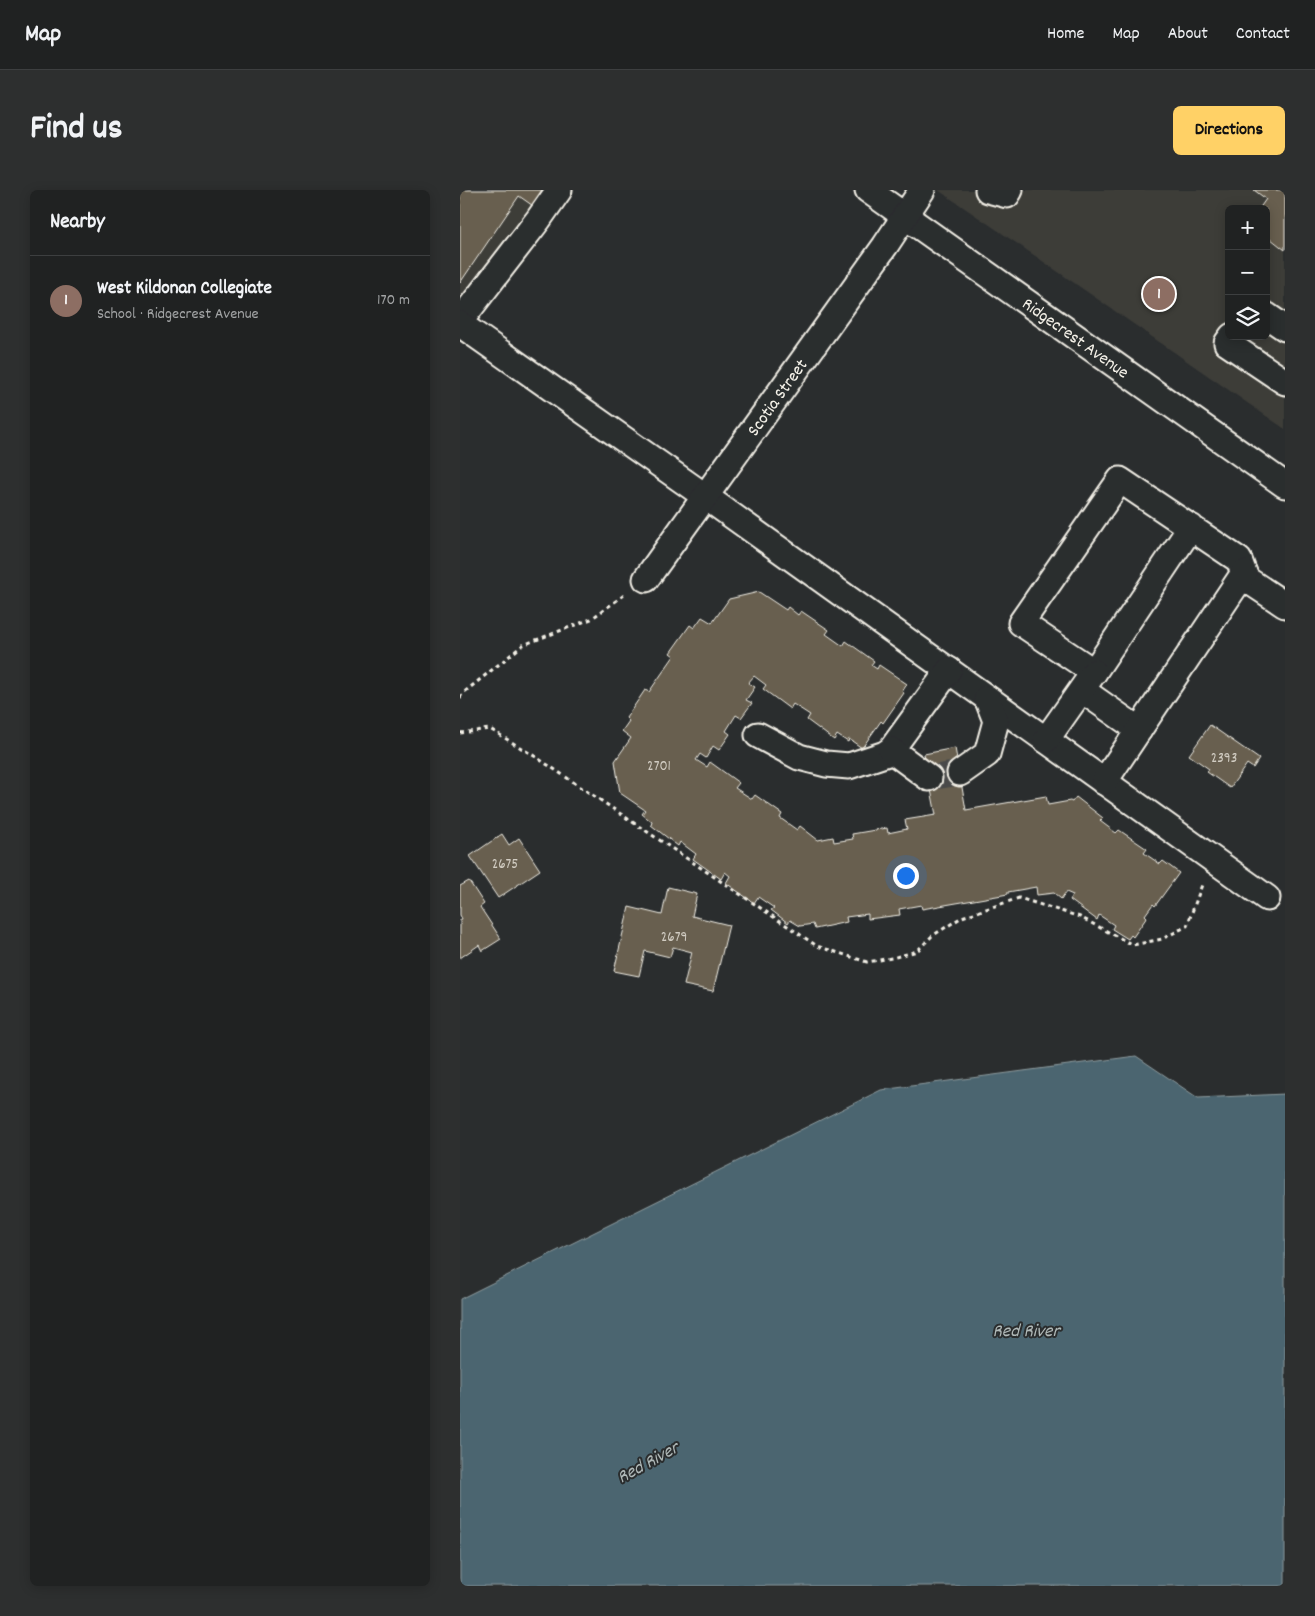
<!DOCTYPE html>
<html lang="en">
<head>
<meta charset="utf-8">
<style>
	body { margin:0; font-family:Dekko,sans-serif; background:#2d2f2f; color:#f1f3f6 }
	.controls { position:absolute; right:15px; top:15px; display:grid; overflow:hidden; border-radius:8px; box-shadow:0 2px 12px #0003 }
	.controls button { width:45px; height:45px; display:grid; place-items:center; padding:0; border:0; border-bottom:1px solid #3d3f40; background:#202222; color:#f1f3f6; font:25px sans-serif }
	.you { position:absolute; left:445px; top:685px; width:18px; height:18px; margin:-12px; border:4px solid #fff; border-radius:50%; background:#1a73e8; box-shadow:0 0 0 8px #1a73e833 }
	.badge { display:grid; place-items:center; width:32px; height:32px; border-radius:50%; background:#ffd166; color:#fff; font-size:16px; font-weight:700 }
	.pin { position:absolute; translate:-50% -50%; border:2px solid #fff; box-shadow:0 1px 5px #0006 }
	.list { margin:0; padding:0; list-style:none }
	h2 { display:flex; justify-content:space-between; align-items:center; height:65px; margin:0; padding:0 20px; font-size:21px }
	h2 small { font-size:16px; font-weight:400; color:#a2a4a5 }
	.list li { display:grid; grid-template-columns:32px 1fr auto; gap:15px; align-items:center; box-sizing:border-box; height:90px; padding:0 20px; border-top:1px solid #3d3f40 }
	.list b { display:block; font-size:19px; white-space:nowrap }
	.list p { margin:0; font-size:16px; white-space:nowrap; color:#a2a4a5 }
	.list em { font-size:16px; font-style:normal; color:#a2a4a5 }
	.icon { flex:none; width:28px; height:28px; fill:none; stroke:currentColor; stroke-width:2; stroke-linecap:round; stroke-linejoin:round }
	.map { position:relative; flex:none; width:825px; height:1396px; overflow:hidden; border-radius:8px }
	header { display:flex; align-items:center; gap:30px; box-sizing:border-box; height:70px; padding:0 25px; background:#202222; border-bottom:1px solid #3d3f40 }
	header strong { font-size:24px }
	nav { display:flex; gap:28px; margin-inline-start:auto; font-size:18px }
	.intro { display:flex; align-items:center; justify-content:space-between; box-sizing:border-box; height:120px; padding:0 30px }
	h1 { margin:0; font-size:35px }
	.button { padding:12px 22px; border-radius:8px; background:#ffd166; color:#111; font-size:18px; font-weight:700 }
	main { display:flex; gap:30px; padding:0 30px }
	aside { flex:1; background:#202222; border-radius:8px; box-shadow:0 2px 12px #0003 }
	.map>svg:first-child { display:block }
	.built { fill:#3c3c38; fill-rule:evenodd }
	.water { fill:#4b6570; stroke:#8f9da0 }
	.building { fill:#675f4f; stroke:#f4f1e8 }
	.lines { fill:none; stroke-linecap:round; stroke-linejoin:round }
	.minor-tunnel { stroke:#484a4a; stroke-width:25; stroke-dasharray:25 12; stroke-linecap:butt }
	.minor-casing { stroke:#f4f1e8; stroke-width:29 }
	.path { stroke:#f4f1e8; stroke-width:3; stroke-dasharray:4 4; stroke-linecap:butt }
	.minor { stroke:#2a2d2e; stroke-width:25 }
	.labels { text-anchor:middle; stroke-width:4; stroke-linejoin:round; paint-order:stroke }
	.number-label { font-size:15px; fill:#d1ccc2 }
	.street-label { font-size:18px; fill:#f4f1e8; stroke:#2a2d2e }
	.water-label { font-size:19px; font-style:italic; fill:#b0b9b8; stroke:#2a2d2e }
</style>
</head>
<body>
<header>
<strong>Map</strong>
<nav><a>Home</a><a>Map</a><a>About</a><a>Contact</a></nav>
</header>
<div class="intro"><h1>Find us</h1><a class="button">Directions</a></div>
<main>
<aside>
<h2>Nearby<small></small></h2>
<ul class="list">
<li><span class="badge" style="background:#8d6e63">1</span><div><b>West Kildonan Collegiate</b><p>School · Ridgecrest Avenue</p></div><em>170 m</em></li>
</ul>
</aside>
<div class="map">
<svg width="825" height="1396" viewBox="0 0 825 1396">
	<rect width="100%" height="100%" fill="#2a2d2e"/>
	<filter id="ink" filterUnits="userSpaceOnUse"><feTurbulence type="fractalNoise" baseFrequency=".02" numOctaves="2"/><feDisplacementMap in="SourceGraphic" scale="10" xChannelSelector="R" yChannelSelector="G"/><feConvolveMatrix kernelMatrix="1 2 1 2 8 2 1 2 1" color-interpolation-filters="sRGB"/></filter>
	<g filter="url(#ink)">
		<path class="built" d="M0 0H106L14 136 0 126Z
			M478 0H825V239L568 61ZM769 19H806V146H769Z"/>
		<path class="water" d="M676 866 738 908 825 904V1396H0V1109L421 900Z"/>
		<path class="building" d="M0 0H88L76 18 59 6 0 93Z
			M794 0H825V60L806 45V19H799L806 9Z
			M299 402 326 420 328 417 338 425 341 421 369 440 366 444 383 456 386 451 414 471 411 475 417 479 419 475 447 494 442 502 444 503 423 533 421 531 402 558 389 549 388 552 377 545 374 550 347 530 350 525 333 514 330 519 303 499 306 495 294 486 288 493 295 497 286 510 292 513 281 528 276 525 266 541 270 544 259 560 253 556 246 568 240 564 236 570 247 577 250 572 279 593 275 598 292 609 295 605 322 624 320 628 337 640 340 636 358 650 373 647 374 652 393 649 392 644 427 638 428 643 447 639 445 630 476 625 464 564 495 558 506 620 586 606 588 615 610 611 612 612 616 607 643 628 640 631 656 643 659 640 687 659 684 663 700 674 703 671 719 683 695 716 693 714 685 725 687 727 673 747 671 745 668 749 652 739 654 735 639 725 637 730 610 710 613 705 606 702 601 709 594 703 577 705 576 697 548 702V704L462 719 461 715 439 719 440 725 408 729V724L386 727 387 732 355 739 353 734 340 736 330 730 328 733 311 720 314 718 298 707 294 713 266 693 270 686 265 682 261 689 233 669 236 664 220 652 218 656 191 635 192 632 182 624 185 620 160 603 155 571 171 548 162 541 169 531 166 528 185 500 189 502 214 466 210 463 230 435 234 438 242 427 252 433 269 409Z
			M750 535 799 569 793 578 787 574 770 598 747 582 749 579 729 565Z
			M42 644 49 655 59 648 80 680 38 708 10 666Z
			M9 691 24 714 20 717 41 749 22 761 19 755 0 768V730L2 729 0 725V696Z
			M208 697 237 704 232 726 269 735 253 801 224 795 232 762 213 757 210 767 185 761 179 786 154 781 169 717 202 725Z"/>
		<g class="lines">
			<path class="minor-tunnel" d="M469 588 500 583"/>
			<defs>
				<g id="minor">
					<path id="s1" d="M408 0 825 295"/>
					<path d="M528 0 547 5 550 0"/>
					<path d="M806 125 825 138"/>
					<path d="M0 131 78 30 99 0"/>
					<path d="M0 134 246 307 807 708"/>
					<path d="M772 146 767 153 825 192"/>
					<path d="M731 337 634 482 561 433 660 290 779 370 786 389 825 415"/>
					<path id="s2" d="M186 389 425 56 462 0"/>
					<path d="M622 500 679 540"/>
					<path d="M298 545 339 567 366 574 389 576 425 564 431 560 489 480"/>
					<path d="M586 550 634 482"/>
					<path d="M431 560 469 588"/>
					<path d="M500 583 527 564 536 531 527 508"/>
					<path d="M644 592 784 383"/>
				</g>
			</defs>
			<use href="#minor" class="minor-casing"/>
			<path class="path" d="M0 508 2 504 63 455 131 429 167 403
				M0 543 30 539 76 567 357 756 407 772 432 768 457 761 472 746 502 727 559 708 620 727 673 755 702 749 727 736 743 692"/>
			<use href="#minor" class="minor"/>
		</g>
	</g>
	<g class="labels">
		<g class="number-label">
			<text x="764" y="572">2393</text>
			<text x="199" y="580">2701</text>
			<text x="45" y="678">2675</text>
			<text x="214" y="751">2679</text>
		</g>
		<g class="street-label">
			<text dy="6" stroke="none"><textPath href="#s1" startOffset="255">Ridgecrest Avenue</textPath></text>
			<text dy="6" stroke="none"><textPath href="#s2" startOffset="224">Scotia Street</textPath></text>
		</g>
		<g class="water-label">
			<text x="566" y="1146">Red River</text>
			<text transform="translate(187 1271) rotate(-29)" y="7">Red River</text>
		</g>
	</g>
</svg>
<div class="controls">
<button>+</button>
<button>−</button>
<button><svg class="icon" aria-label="layers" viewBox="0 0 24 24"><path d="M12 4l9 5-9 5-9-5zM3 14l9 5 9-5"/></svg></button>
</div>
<div class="you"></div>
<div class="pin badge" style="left:699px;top:104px;background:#8d6e63">1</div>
</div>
</main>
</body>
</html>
